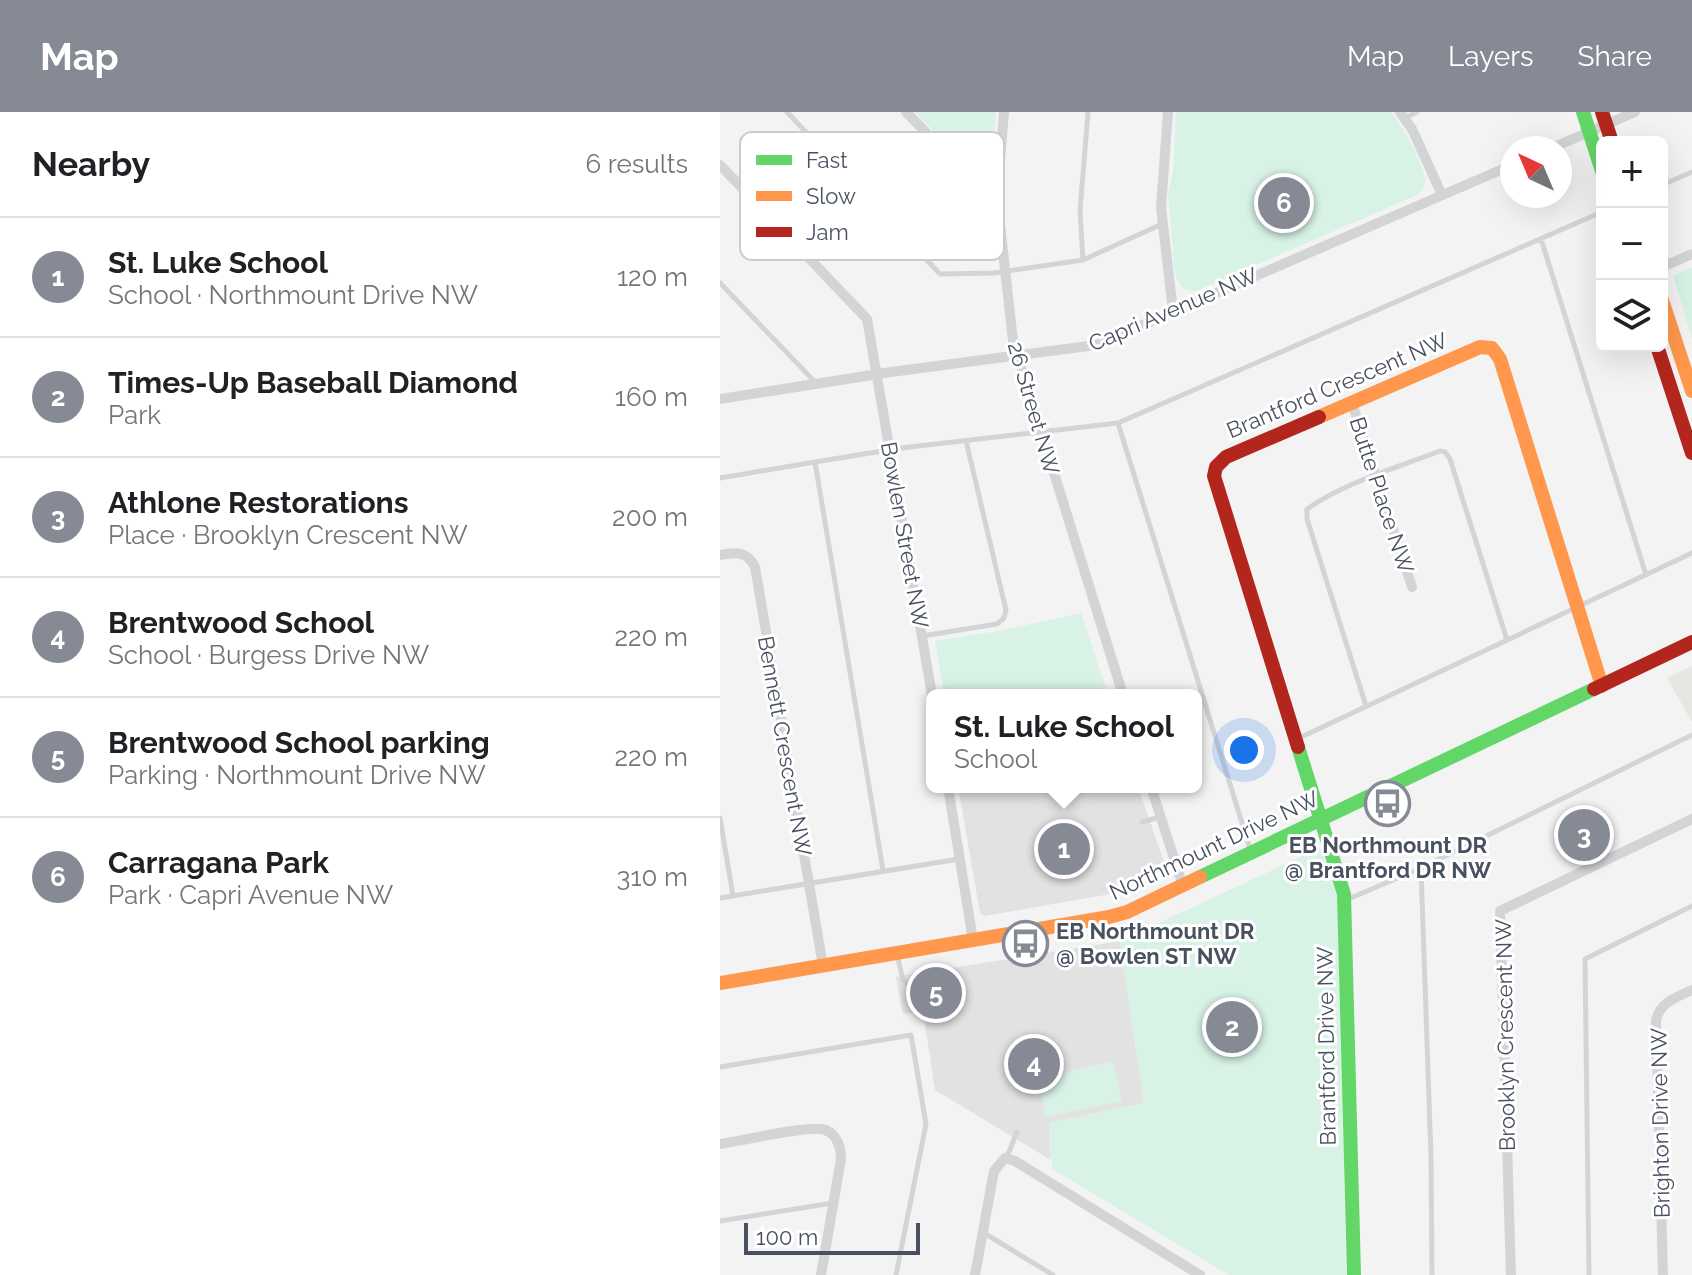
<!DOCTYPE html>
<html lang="en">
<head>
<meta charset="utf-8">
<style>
	body { margin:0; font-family:Raleway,sans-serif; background:#f2f2f2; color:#202124 }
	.controls { position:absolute; right:24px; top:24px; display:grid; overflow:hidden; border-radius:12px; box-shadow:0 8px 32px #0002 }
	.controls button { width:72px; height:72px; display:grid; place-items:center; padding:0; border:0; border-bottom:2px solid #e0e0e0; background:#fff; color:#202124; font:40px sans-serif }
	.compass { position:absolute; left:780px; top:24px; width:72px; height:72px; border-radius:50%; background:#fff; box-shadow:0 8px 32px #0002; rotate:316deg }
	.scale { position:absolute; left:24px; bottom:20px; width:176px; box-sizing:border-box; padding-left:8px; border:4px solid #495161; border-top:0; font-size:22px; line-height:28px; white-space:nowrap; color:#495161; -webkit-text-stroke:6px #fff; paint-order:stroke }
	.you { position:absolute; left:524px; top:638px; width:28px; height:28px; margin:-20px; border:6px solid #fff; border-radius:50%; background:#1a73e8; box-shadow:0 0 0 12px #1a73e833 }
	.badge { display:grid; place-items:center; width:52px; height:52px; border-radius:50%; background:#858a94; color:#fff; font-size:26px; font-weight:700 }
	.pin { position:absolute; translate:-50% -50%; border:4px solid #fff; box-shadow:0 2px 8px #0006 }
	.popup { position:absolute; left:206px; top:577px; width:276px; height:104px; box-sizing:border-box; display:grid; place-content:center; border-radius:12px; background:#fff; filter:drop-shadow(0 2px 6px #0005); font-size:26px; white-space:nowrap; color:#757577 }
	.popup b { font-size:30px; color:#202124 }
	.popup::after { content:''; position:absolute; left:50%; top:100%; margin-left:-16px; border:16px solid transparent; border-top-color:#fff }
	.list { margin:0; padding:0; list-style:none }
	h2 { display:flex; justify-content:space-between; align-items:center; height:104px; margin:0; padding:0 32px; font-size:34px }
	h2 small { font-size:26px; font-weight:400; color:#757577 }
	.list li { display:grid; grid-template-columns:52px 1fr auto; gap:24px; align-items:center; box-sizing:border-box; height:120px; padding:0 32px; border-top:2px solid #e0e0e0 }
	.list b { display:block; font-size:30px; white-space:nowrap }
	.list p { margin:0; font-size:26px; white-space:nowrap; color:#757577 }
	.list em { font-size:26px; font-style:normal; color:#757577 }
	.icon { flex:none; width:44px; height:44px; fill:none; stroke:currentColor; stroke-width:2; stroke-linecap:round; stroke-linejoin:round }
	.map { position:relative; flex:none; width:972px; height:1163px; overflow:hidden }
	header { display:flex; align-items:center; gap:48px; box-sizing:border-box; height:112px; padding:0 40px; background:#858a94; color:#fff }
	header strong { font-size:38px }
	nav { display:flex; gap:44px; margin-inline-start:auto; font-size:28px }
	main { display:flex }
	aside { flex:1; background:#fff }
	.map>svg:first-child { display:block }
	.commercial { fill:#e7e6e2 }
	.education { fill:#e2e2e3 }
	.green { fill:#d8f2e6 }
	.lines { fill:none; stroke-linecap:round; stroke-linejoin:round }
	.lane { stroke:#d2d4d6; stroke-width:5 }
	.street { stroke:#d2d4d6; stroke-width:10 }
	.fast { stroke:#63d668; stroke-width:14 }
	.slow { stroke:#ff974d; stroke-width:14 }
	.jam { stroke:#b3261e; stroke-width:14 }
	.labels { text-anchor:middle; stroke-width:6; stroke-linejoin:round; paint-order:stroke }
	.street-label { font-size:22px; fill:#495161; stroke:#fff }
	.poi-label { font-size:22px; font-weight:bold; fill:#495161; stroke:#fff }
	.key { fill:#fff; stroke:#c8cbd0; stroke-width:2 }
	.key-label { font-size:22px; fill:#495161 }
</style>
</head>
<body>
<header>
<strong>Map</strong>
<nav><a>Map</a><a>Layers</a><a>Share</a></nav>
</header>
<main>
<aside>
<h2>Nearby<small>6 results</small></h2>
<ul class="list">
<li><span class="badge">1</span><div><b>St. Luke School</b><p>School · Northmount Drive NW</p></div><em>120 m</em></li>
<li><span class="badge">2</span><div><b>Times-Up Baseball Diamond</b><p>Park</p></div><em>160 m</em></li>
<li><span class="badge">3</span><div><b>Athlone Restorations</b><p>Place · Brooklyn Crescent NW</p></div><em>200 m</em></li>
<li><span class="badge">4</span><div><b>Brentwood School</b><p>School · Burgess Drive NW</p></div><em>220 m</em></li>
<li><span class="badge">5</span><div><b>Brentwood School parking</b><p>Parking · Northmount Drive NW</p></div><em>220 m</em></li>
<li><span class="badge">6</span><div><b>Carragana Park</b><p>Park · Capri Avenue NW</p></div><em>310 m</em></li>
</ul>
</aside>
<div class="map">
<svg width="972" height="1163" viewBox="0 0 972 1163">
	<rect width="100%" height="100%" fill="#f4f3f3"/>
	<path class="commercial" d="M972 554V610L947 566Z"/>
	<path class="education" d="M270 675H418L446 755 396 781 265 804 260 801 239 680Z
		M400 829 424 991 329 1011 331 1048 215 978 203 899 183 902 176 865Z"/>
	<path class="green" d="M195 0H276C274 19 278 52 254 56L245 51Z
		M456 0H671C681 12 703 50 705 66 706 73 702 79 697 83L476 179C463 179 458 173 455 162L448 81 453 61Z
		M972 156V227L953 164Z
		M361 501 388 583H224L215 529 284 518Z
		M601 737 618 787 626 1163H509L332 1057 329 1011 424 991 400 829 591 740Z
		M393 949 402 989 325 1005 321 966Z"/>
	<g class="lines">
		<path class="lane" d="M67 0 220 162 274 161 363 148 442 112
			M685 6 697 0
			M942 73 972 60
			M821 127 926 463
			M363 148 360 99 368 0
			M0 171 96 271
			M398 311 531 740
			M0 366 95 350
			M203 524 277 512 284 506 286 498 246 329
			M646 594 587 407V397C626 370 676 356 720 339L725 340 730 347 787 528
			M577 627 972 441
			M0 706 13 784
			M422 710 440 705
			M701 756 711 1045 712 1163
			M163 758 95 350 181 336 398 311 882 100
			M0 786 239 747
			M626 788 701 756 972 623
			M177 842 183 868 219 898
			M0 955 191 923 206 1012 176 1163
			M287 1045 297 1020
			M0 1109 113 1091
			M264 1121 333 1163
			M869 1163 865 847 972 794"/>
		<path class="street" d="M186 0 259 75 277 85
			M284 0 277 85 293 229 403 583
			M448 0 441 95 453 199
			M680 0 692 17 722 83
			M832 36 915 0
			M0 53 147 207 212 583
			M942 155 972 142
			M0 287 171 260 376 233 792 53
			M632 291 692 475
			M0 443C16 440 27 439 35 455L103 854
			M228 675 253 828
			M431 675 463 774
			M0 1032C21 1029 84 1014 102 1017 116 1020 121 1034 121 1047L101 1163
			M255 1163 274 1059 285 1046 295 1049 480 1163
			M791 1163 780 799 972 707
			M943 1163 936 908C940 890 957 885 972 878"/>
		<path class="fast" d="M863 0 882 59
			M578 635 624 782 634 1163
			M480 765 874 577"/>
		<path class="slow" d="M942 188 972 279
			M599 305 760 235 772 236 780 247 882 574
			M0 871 389 805 407 800 480 765"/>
		<path class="jam" d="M882 0 892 30
			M937 234 972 341
			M874 577 972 530
			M578 635 494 364 496 355 506 345 599 305"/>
	</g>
	<defs>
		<symbol id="bus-ring" viewBox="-11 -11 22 22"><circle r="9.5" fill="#fff" stroke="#858a94" stroke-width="1.5"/><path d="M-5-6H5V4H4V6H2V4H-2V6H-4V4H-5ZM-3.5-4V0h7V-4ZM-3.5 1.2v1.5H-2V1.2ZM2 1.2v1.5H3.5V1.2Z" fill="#858a94"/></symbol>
	</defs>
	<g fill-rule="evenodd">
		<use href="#bus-ring" x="642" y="666" width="51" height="51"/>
		<use href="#bus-ring" x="280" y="806" width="51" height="51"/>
	</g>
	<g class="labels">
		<g class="street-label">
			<text transform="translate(453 197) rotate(-23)" y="8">Capri Avenue NW</text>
			<text transform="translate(617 273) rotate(-23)" y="8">Brantford Crescent NW</text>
			<text transform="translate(314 296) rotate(74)" y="8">26 Street NW</text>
			<text transform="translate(662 383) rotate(72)" y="8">Butte Place NW</text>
			<text transform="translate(185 423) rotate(80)" y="8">Bowlen Street NW</text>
			<text transform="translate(65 634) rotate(80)" y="8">Bennett Crescent NW</text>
			<text transform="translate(494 733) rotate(-25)" y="8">Northmount Drive NW</text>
			<text transform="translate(785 923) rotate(-91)" y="8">Brooklyn Crescent NW</text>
			<text transform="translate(606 934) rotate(-91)" y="8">Brantford Drive NW</text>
			<text transform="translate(940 1011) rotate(-91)" y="8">Brighton Drive NW</text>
		</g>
		<g class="poi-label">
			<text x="668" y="741">EB Northmount DR<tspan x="668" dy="25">@ Brantford DR NW</tspan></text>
			<text x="336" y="827" text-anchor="start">EB Northmount DR<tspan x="336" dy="25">@ Bowlen ST NW</tspan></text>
		</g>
	</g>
	<rect x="20" y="20" width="264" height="128" rx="12" class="key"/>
	<rect x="36" y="43" width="36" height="10" fill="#63d668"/>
	<rect x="36" y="79" width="36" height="10" fill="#ff974d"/>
	<rect x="36" y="115" width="36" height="10" fill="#b3261e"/>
	<g class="key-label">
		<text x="86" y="56">Fast</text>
		<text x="86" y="92">Slow</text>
		<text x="86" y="128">Jam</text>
	</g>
</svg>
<div class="controls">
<button>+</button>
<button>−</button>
<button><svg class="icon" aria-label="layers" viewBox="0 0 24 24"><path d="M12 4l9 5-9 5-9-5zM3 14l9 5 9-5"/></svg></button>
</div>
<svg class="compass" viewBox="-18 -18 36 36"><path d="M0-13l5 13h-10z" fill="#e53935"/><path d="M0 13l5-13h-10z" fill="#757577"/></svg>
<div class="scale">100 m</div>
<div class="you"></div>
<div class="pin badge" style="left:344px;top:737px">1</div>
<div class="popup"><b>St. Luke School</b>School</div>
<div class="pin badge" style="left:512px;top:915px">2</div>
<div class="pin badge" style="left:864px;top:723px">3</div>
<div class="pin badge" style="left:314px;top:952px">4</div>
<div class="pin badge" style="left:216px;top:881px">5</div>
<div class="pin badge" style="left:564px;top:91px">6</div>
</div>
</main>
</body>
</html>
